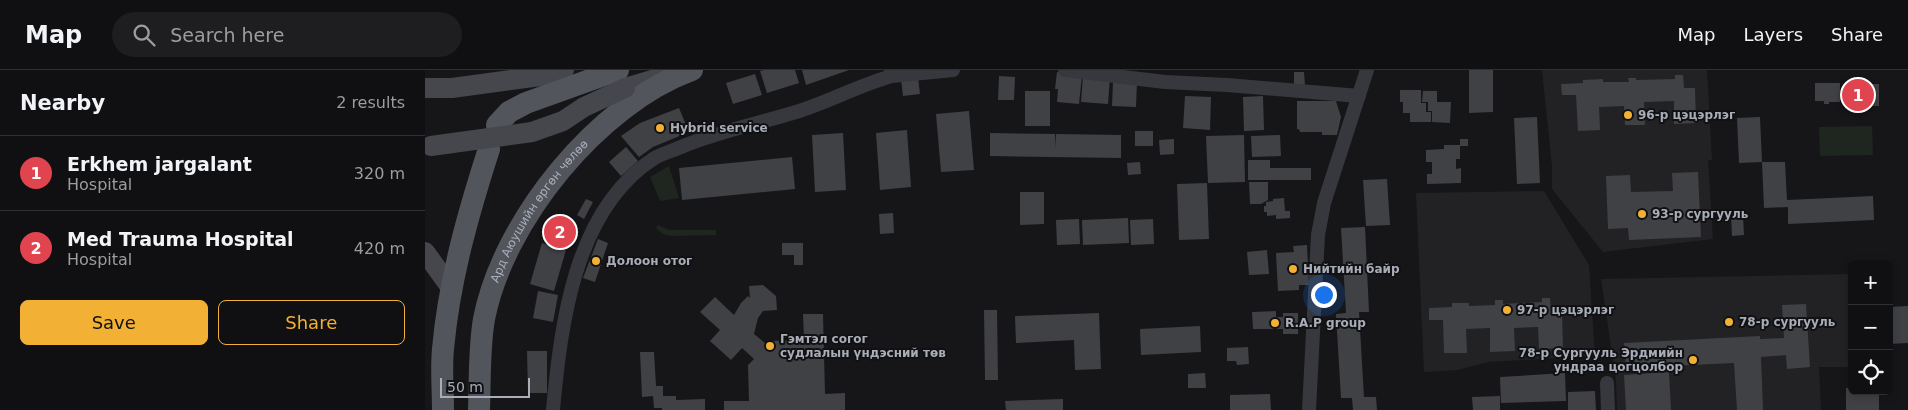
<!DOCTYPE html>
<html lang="en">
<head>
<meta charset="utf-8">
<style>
	body { margin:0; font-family:"DejaVu Sans",sans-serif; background:#1e1e20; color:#f1f3f6 }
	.controls { position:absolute; right:15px; bottom:15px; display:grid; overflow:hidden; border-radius:8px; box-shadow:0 2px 8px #0003 }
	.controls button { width:45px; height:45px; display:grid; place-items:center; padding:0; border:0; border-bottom:1px solid #303032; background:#101012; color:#f1f3f6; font:25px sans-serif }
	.scale { position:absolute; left:15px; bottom:12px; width:90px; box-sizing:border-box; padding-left:5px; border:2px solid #a8adb8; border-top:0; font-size:14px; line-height:18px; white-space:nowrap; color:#a8adb8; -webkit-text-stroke:4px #111113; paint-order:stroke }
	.you { position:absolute; left:898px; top:224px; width:18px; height:18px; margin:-12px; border:4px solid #fff; border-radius:50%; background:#1a73e8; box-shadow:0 0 0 8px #1a73e833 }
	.badge { display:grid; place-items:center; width:32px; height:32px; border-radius:50%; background:#f2b134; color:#fff; font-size:16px; font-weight:700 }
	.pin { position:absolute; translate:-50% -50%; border:2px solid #fff; box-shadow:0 1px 5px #0006 }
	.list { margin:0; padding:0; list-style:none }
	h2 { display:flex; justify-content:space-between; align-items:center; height:65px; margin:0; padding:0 20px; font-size:21px }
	h2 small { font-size:16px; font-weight:400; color:#9c9d9f }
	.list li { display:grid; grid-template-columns:32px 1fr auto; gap:15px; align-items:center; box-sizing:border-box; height:75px; padding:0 20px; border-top:1px solid #303032 }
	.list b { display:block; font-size:19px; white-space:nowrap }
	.list p { margin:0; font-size:16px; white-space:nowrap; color:#9c9d9f }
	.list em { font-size:16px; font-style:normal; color:#9c9d9f }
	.actions { display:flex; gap:10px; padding:15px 20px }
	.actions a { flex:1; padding:11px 0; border:1px solid #f2b134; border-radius:8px; text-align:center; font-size:18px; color:#f2b134 }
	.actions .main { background:#f2b134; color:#111 }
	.icon { flex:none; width:28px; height:28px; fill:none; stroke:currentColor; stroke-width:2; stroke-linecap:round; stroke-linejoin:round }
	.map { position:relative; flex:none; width:1483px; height:340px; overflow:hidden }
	header { display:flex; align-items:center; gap:30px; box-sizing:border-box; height:70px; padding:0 25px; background:#101012; border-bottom:1px solid #303032 }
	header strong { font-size:24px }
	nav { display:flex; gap:28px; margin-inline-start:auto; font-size:18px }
	.search { width:350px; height:45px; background:#1e1e20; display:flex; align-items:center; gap:12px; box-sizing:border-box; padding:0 18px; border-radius:28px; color:#9c9d9f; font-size:19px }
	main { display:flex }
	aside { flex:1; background:#101012 }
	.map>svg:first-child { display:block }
	.built { fill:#222225 }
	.green { fill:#1e261f }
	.building { fill:#404145 }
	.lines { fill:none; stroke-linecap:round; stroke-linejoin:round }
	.minor { stroke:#37383d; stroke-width:14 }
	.secondary { stroke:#45474d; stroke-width:20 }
	.primary { stroke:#53555c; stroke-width:22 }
	.secondary-bridge { stroke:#45474d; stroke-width:20 }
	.poi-dot { fill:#f2b134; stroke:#111113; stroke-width:2 }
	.labels { text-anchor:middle; stroke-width:4; stroke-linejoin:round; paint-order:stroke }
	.poi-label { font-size:12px; font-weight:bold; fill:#a8adb8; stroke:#111113; text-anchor:start }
	.street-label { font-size:12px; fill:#a8adb8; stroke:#111113 }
</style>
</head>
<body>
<header>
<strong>Map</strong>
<div class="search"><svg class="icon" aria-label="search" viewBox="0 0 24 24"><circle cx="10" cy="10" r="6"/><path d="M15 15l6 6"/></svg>Search here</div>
<nav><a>Map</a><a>Layers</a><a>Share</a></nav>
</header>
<main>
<aside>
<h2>Nearby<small>2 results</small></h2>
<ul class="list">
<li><span class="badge" style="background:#e0444e">1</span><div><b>Erkhem jargalant</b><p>Hospital</p></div><em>320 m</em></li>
<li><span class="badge" style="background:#e0444e">2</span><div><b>Med Trauma Hospital</b><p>Hospital</p></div><em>420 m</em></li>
</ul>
<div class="actions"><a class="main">Save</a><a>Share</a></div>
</aside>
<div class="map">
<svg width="1483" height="340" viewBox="0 0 1483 340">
	<rect width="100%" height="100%" fill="#161618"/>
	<path class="built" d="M1117 0H1282L1287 90H1283L1288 169 1178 182 1127 119V96Z
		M1119 121 1164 195 1170 286 1063 292 1033 300 999 302 991 123Z
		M1427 204V297H1394L1396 340H1192L1191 310 1176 209Z"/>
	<path class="green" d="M1447 56 1448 85 1395 86 1394 57Z
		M244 96 254 128 235 131 225 107Z
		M233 155 244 160H291V165L245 166 238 164 231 158Z"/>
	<path class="building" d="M339 0H370L374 13 342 23 335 1Z
		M377 0H424L381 15Z
		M1044 0H1068V42L1044 43Z
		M632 2 657 5 654 34 632 32 633 19H630Z
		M869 2H879L880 16 869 17Z
		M330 4 337 25 308 34 301 13Z
		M658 5 685 7 683 34 656 32Z
		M1250 5H1258L1259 18H1270L1271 53 1249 54V31L1219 32 1220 55H1200L1199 36 1174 37 1175 60 1153 61 1151 25H1137L1136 14 1158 13V10L1178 9V12H1204L1203 8H1211V10L1250 9Z
		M574 6 590 7 589 30H573Z
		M493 7 495 24 478 26 476 9Z
		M688 11 712 12 711 37 687 36Z
		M1390 13H1415V32H1404V34H1399V31H1390Z
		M1426 14H1454V36H1426Z
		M975 20H996V33H1001V42H1006V52H985V43H978V32H975Z
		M600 21H625V56H600Z
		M998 21H1012V32H1026L1025 53 1007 52V41H1003V32H997Z
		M760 26 786 27 785 60 758 58Z
		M838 26 839 60 819 61 818 27Z
		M872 31H911L916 47 912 65H897V62H875L874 59H872Z
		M254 38 264 62 228 77 214 87 196 66 215 53Z
		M544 41 549 100 516 102 511 44Z
		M1112 47 1115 113 1092 114 1089 48Z
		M1335 47 1337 92 1314 93 1312 48Z
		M482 60 486 117 455 120 451 63Z
		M710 61H728V76H710Z
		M418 63 421 120 390 122 387 65Z
		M565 63 630 64 631 78V64L696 65V88L565 86Z
		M819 65 820 112 783 113 781 66Z
		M855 65 856 86 827 87 826 66Z
		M749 69V84L735 85 734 70Z
		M1035 69H1043V76H1035V89H1031V99L1036 98V113L1002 114V104H1007V92H1001V80L1019 79V75H1035Z
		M201 77 213 91 196 106 184 92Z
		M367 87 370 119 257 130 254 98Z
		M823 90H845V98H886V110H823Z
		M715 92 716 104 703 105 702 93Z
		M1337 92H1360L1362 130 1448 126 1449 150 1363 154V137L1339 138Z
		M1273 102 1276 167 1204 170 1203 158 1183 159 1181 106 1205 105 1206 122 1248 121 1247 103Z
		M962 109 965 155 941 156 938 110Z
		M824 112H843V130L836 134H825Z
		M782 113 784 169 754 170 752 114Z
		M595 122H619V154L595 155Z
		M859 128 860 141H865V148L851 149V145L842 146V142H839V136H841V132L848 131V129Z
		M161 129 168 132 159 149 152 145Z
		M468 143 469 163 455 164 454 144Z
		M1306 146H1318L1319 165 1307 166Z
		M126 148 151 157 143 179 118 170Z
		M703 148 704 173 658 175 657 150Z
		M654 149 655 174 632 175 631 150Z
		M728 149 729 174 706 175 705 150Z
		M940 157 944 242H934L939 327H951L952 340H928L927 328H916L911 244 921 243 916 158Z
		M173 169 183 173 170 212 158 208Z
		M117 173 141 180 129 221 105 214Z
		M357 173H378V195H369V185H357Z
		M882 175 884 215H874V220L853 221 851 183 869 182 868 176Z
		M842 180 844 204 824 205 822 182Z
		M338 215 351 226 352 240 338 241 333 248 329 264 341 274 344 271 379 270 378 244H398L400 324 420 323V340H299V331H324L323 295 329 289 317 278 306 290 285 271 295 260 275 242 290 227 309 245 316 233 323 226 325 228 324 216Z
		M113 221 133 225 128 252 108 248Z
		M1117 228H1125L1126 242H1137L1138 278 1114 279 1113 257 1089 258 1090 281 1065 282V258L1041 259 1042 283H1019L1018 250H1004V238L1027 237V233H1044V236L1070 235V230H1078V234L1117 232Z
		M1381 234 1385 297 1362 299 1361 285 1336 287 1338 340H1312L1309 293 1201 298 1199 273 1335 266V269L1359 268 1357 235Z
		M1483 236V273L1464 274V237Z
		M559 240H572L573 310H560Z
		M851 241V247H858V243H873V264H858V259H828L827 242Z
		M674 243 676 299 650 300 649 270 591 273 590 246Z
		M775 256 776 282 716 285 715 259Z
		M823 277 824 294 812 295 811 291H802V278Z
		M102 281H122V323H103Z
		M215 282H229L231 316H238V326H251V330L280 329V340H237V338H229L228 326 217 327Z
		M1244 302 1246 340H1201L1199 305Z
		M780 303 781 318H763V304Z
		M1140 303 1141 331 1076 333 1075 307Z
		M1421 318H1427V321H1454V340H1421Z
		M1170 321 1171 340H1143V322Z
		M845 324 846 340H805V325Z
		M1075 326V340H1048L1047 327Z
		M638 329V340H581L580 331Z"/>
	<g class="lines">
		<path class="minor" d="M640 0 740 12 802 15 934 26
			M467 6 528 0
			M1182 313 1183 340
			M128 340C136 254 149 141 228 89 236 84 247 81 256 77 294 61 332 54 371 42 404 32 434 15 467 6L466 0
			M884 340 893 165 899 133 942 0"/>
		<path class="secondary" d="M0 18H27L123 5 139 0
			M200 18 244 5
			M0 182 26 218"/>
		<g class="primary">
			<path d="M72 55 84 42 101 33 193 0"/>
			<path d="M18 340C18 320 16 299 18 279 24 211 43 144 64 79"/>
			<path id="s1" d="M54 340C55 310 54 278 59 249 78 151 173 34 267 0"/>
		</g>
		<path class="secondary-bridge" d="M6 76 107 62 138 51 159 37 200 18"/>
	</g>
	<g class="poi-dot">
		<circle cx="1203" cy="45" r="5"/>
		<circle cx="235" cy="58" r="5"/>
		<circle cx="1217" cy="144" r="5"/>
		<circle cx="171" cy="191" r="5"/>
		<circle cx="868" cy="199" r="5"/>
		<circle cx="1082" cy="240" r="5"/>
		<circle cx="1304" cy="252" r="5"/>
		<circle cx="850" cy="253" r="5"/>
		<circle cx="345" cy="276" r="5"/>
		<circle cx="1268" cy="290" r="5"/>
	</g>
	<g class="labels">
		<g class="poi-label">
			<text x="1213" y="49">96-р цэцэрлэг</text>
			<text x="245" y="62">Hybrid service</text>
			<text x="1227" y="148">93-р сургууль</text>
			<text x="181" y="195">Долоон отог</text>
			<text x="878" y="203">Нийтийн байр</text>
			<text x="1092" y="244">97-р цэцэрлэг</text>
			<text x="1314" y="256">78-р сургууль</text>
			<text x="860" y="257">R.A.P group</text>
			<text x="355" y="273">Гэмтэл согог<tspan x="355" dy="14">судлалын үндэсний төв</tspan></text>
			<text x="1258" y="287" text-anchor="end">78-р Сургууль Эрдмийн<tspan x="1258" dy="14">ундраа цогцолбор</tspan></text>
		</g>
		<g class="street-label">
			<text dy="4" stroke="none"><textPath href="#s1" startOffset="214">Ард Аюушийн өргөн чөлөө</textPath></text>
		</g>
	</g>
</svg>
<div class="controls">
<button>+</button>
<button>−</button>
<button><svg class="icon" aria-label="locate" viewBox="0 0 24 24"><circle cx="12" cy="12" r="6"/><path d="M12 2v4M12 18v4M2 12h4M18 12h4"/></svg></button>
</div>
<div class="scale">50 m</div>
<div class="you"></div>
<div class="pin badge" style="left:1433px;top:25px;background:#e0444e">1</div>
<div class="pin badge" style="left:135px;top:162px;background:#e0444e">2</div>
</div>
</main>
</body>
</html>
